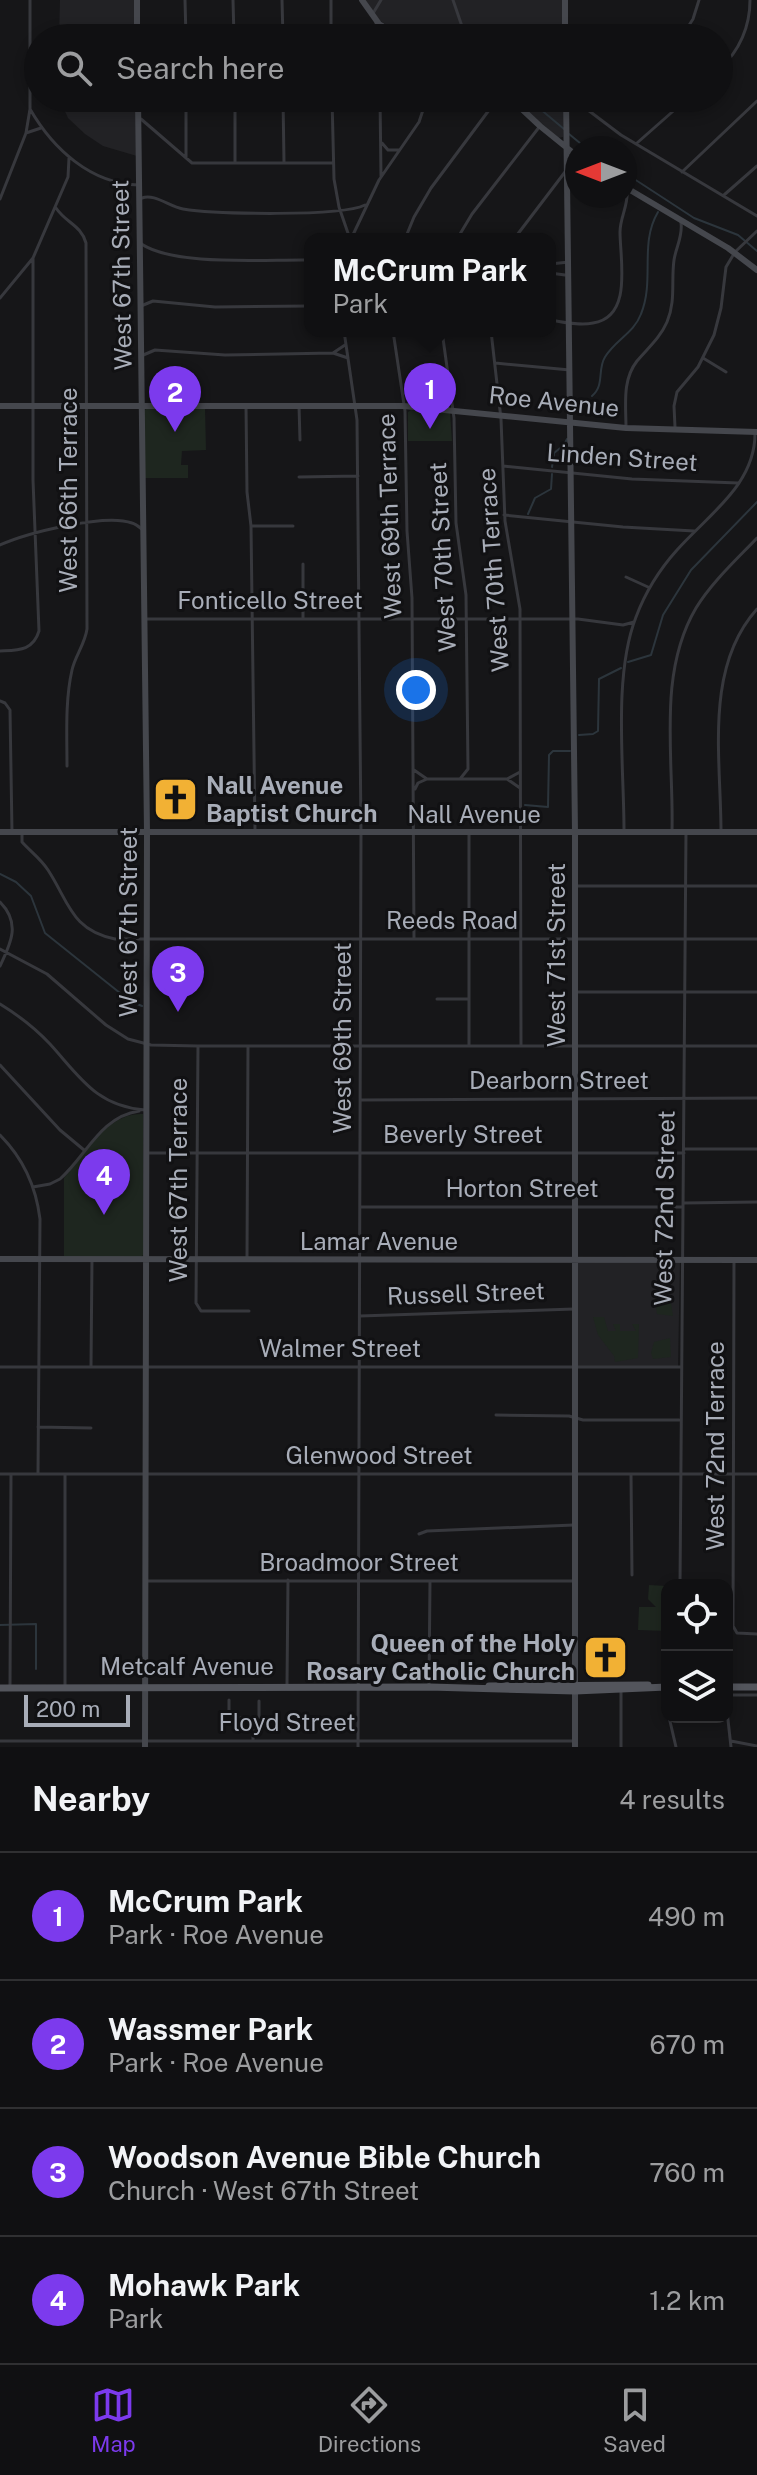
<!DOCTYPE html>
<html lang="en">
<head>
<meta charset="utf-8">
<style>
	body { margin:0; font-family:"Public Sans",sans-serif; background:#19191b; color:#f1f3f6 }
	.controls { position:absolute; right:24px; bottom:24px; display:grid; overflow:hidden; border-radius:16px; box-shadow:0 4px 12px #0003 }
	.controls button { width:72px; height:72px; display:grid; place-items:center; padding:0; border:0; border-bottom:2px solid #303032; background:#101012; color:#f1f3f6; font:40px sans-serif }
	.compass { position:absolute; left:565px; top:136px; width:72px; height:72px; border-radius:50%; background:#101012; box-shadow:0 4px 12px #0003; rotate:270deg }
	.scale { position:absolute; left:24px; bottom:20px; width:106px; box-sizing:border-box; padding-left:8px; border:4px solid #a8adb8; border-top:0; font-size:22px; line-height:28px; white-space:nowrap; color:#a8adb8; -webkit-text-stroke:6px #111113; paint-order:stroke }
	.you { position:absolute; left:416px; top:690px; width:28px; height:28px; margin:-20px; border:6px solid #fff; border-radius:50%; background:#1a73e8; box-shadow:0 0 0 12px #1a73e833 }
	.badge { display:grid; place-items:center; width:52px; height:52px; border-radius:50%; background:#7c3aed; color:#fff; font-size:26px; font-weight:700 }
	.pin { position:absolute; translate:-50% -66px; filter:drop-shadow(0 2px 4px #0008) }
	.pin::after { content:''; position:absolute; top:42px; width:28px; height:24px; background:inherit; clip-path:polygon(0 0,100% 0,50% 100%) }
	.popup { position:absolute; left:304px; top:233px; width:252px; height:104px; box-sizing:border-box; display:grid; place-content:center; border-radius:16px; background:#101012; filter:drop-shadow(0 2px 6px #0005); font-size:26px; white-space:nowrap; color:#9c9d9f }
	.popup b { font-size:30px; color:#f1f3f6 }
	.popup::after { content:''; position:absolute; left:50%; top:100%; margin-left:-16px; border:16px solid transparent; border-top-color:#101012 }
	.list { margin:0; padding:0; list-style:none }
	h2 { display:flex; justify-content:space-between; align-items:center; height:104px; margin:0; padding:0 32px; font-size:34px }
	h2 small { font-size:26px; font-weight:400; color:#9c9d9f }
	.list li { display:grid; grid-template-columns:52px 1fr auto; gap:24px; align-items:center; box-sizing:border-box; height:128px; padding:0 32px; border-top:2px solid #303032 }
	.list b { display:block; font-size:30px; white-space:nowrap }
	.list p { margin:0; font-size:26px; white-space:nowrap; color:#9c9d9f }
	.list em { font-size:26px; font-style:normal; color:#9c9d9f }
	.icon { flex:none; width:44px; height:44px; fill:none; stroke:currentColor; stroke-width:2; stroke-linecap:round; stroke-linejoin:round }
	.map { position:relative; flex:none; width:757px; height:1747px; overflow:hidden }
	.search { position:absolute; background:#101012; box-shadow:0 4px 12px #0003; left:24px; right:24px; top:24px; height:88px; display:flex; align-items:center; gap:20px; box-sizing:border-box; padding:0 28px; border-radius:44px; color:#9c9d9f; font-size:30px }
	.sheet { height:616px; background:#101012 }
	nav { display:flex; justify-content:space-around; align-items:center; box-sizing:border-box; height:112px; border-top:2px solid #303032; background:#101012; font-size:22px; color:#9c9d9f }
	nav a { display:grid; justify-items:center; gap:4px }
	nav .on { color:#7c3aed }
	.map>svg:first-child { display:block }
	.built { fill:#222225 }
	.green { fill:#1e261f }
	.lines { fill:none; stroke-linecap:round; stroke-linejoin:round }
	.stream { stroke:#2c353c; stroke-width:2 }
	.street { stroke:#37383d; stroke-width:3 }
	.secondary { stroke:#45474d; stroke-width:6 }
	.primary { stroke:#53555c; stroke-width:7 }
	.labels { text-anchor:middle; stroke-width:6; stroke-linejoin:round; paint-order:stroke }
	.street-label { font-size:24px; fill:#a8adb8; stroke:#111113 }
	.poi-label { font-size:24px; font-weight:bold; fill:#a8adb8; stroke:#111113; text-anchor:start }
</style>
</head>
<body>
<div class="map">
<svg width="757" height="1747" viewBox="0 0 757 1747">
	<rect width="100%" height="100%" fill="#161618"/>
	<path class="built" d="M60 0H135L136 38H59Z
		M364 0H562V38H410L380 21Z
		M59 98H137V156L103 146 85 134 68 118Z
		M513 98H563V137L558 138Z
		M680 1261 678 1366H575L576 1262Z"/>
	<path class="green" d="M205 408 206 450 182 451 181 465H188V478H144V411L146 409Z
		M411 410 450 412 452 441H408V412Z
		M143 1114 144 1254 141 1257H64V1178C85 1154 107 1112 143 1114Z
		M670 1297 673 1316 657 1314 655 1298Z
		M593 1317H604L608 1331H616L613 1324H620V1331H636L632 1324H639L638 1358 615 1362 614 1356 598 1335Z
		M670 1338 671 1357 653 1359 651 1353 654 1342Z
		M649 1585 667 1586V1631L638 1630 639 1607H656L648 1599Z"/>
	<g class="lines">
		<path class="stream" d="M527 98 564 129
			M569 134 586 148
			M625 173 694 218 738 235 757 251
			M592 396C605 385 597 370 605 357 615 340 634 333 641 314 655 280 639 244 658 212
			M552 467 554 453 564 445 567 439
			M528 514 535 498 551 489 552 474
			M628 662 651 655 663 615 691 570 757 502
			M579 735 593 734 598 731 599 679 621 668
			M525 805 548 807 549 755 553 751H570
			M0 874 16 882 31 896 45 933 130 1001 142 1006
			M0 1625 36 1624V1669"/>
		<path class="street" d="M185 0 186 38
			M233 0 234 38
			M282 0 283 38
			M331 0V38
			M453 0 466 38
			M372 15 381 0
			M376 23 379 38
			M382 38 392 32
			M524 38 556 27 689 26
			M681 38 693 19 699 0
			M719 70C739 51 750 28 750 0
			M235 98V162
			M283 98 284 162
			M332 98 334 179 339 207 350 239
			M380 98 381 176
			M572 98 621 135 757 216
			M497 102 506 98
			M30 109C53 149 91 184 139 185
			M141 119 192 163H332
			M26 133 41 128
			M382 143 388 150H399
			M637 143 688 98
			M186 158V98
			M682 172 757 101
			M724 195 757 166
			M142 198C154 193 170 207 183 209 214 214 340 217 365 205
			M0 199 26 133 30 109V0
			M56 208C66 223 81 225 86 243L87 629C85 644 75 656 72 670 65 701 67 734 67 766
			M351 239 379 180 419 122 427 98
			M405 239 414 217 431 188 498 98
			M457 239 472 214 540 126
			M514 239 565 172
			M140 243C173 267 267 259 310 260
			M550 264 569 262
			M550 273 565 275
			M0 298 33 258
			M141 306 153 301 215 307 310 306
			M550 320C564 322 579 326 593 323 633 317 620 260 620 232 620 217 629 204 627 190
			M344 331 357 420 361 833 358 1747
			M393 331 405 411 407 531 412 598 414 938
			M442 331 454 418 456 523 466 595 468 769 460 779
			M491 331 501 419 505 521 520 609 521 1045
			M333 353 348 358
			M141 356 155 350 225 355 333 353 345 345
			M703 358 726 372
			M495 363 570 370
			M246 406 247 492 251 526 255 829
			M299 406 300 440
			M675 427 674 406 677 392 698 367 714 335 721 308 726 267 735 252 757 231
			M626 428C626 405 622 380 637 361 648 348 660 338 667 322 676 301 671 281 674 260 676 247 683 236 681 223
			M503 466 632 479 738 483
			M299 477 358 476
			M504 515 623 527 694 531
			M251 526H293
			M0 545C27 533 105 513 132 523 136 524 139 527 143 530
			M303 564V619
			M626 577 648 587
			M145 619H578L623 625 634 622
			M0 651C18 650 33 651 39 631L33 480V258L68 177 69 158
			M0 701 5 703 10 710 12 832
			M414 770 427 779H507L520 772
			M507 779 520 788
			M415 789 418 783 427 779
			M624 830C624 766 613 676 636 617 645 593 659 570 677 550 709 514 756 484 755 432
			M672 831C674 758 657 674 696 608 712 582 736 560 757 538
			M22 832V842C31 852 41 859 48 870 69 902 71 930 115 939H757
			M721 832C721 758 704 668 757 609
			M575 886H757
			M0 902C21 923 11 943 0 966
			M0 949 47 974 106 1025 128 1039 151 1045 198 1046H757
			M575 992H757
			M437 999H469
			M0 1004C18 1015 35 1028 50 1044 80 1077 96 1106 145 1110
			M469 1045V833
			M198 1046 196 1303 201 1311H249
			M0 1065 60 1130 84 1150
			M361 1100 757 1098
			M0 1135C23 1158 36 1186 40 1219L38 1474
			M684 1149H757
			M148 1153H684
			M33 1187 50 1184 60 1179C87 1155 100 1117 139 1111
			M684 1203 757 1202
			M360 1207H683
			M247 1258 248 1046
			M734 1260 733 1626 737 1633 757 1634
			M360 1316 574 1309
			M0 1367H680
			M91 1367 92 1259
			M496 1415 569 1416 583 1420H679
			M38 1427 91 1428
			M0 1474H757
			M631 1474 632 1575
			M419 1534 427 1531 574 1525
			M145 1581H573
			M680 1585 686 832
			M287 1684 288 1580
			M429 1685 430 1581
			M10 1686 11 1474
			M65 1686V1474
			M727 1695H757
			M229 1700V1718H259V1701
			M727 1711 731 1747
			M669 1717 676 1747
			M253 1718V1741
			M0 1741H575
			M731 1741 757 1746
			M621 1747V1690"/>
		<path class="secondary" d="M137 0V38
			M362 0 379 24 403 38
			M565 0V38
			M138 98 147 832 145 1747
			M510 98 540 126 577 156
			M566 98 575 832V1747
			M625 187 728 248 757 270
			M0 406H404L626 428 757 432
			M0 832H757
			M0 1259 757 1260"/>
		<path class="primary" d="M489 1686 648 1685
			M727 1687H757
			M0 1688 429 1687 575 1691 667 1687"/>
	</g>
	<defs>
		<symbol id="church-square" viewBox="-11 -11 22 22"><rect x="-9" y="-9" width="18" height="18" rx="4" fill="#f2b134" stroke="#111113"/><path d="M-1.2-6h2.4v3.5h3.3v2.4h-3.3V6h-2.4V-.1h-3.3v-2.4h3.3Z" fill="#111"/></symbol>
	</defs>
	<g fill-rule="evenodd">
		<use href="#church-square" x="150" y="774" width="51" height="51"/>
		<use href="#church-square" x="580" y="1632" width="51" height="51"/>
	</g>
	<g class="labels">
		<g class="street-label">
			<text transform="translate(122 275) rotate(-91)" y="8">West 67th Street</text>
			<text transform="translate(554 402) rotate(6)" y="8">Roe Avenue</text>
			<text transform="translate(622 458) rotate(4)" y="8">Linden Street</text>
			<text transform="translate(69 490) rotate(-90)" y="8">West 66th Terrace</text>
			<text transform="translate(390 516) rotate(-92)" y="8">West 69th Terrace</text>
			<text transform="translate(443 557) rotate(-93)" y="8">West 70th Street</text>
			<text transform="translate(494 570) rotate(-94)" y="8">West 70th Terrace</text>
			<text x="270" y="609">Fonticello Street</text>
			<text x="474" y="823">Nall Avenue</text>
			<text x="452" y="929">Reeds Road</text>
			<text transform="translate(129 922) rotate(-90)" y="8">West 67th Street</text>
			<text transform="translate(557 955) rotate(-90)" y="8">West 71st Street</text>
			<text transform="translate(343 1038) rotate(-90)" y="8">West 69th Street</text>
			<text x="559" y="1089">Dearborn Street</text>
			<text x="463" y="1143">Beverly Street</text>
			<text transform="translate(179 1180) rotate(-90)" y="8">West 67th Terrace</text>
			<text x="522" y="1197">Horton Street</text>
			<text transform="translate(665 1208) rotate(-89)" y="8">West 72nd Street</text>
			<text x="379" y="1250">Lamar Avenue</text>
			<text transform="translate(466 1294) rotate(-2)" y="8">Russell Street</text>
			<text x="340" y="1357">Walmer Street</text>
			<text transform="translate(716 1446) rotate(-90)" y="8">West 72nd Terrace</text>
			<text x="379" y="1464">Glenwood Street</text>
			<text x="359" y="1571">Broadmoor Street</text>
			<text x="187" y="1675">Metcalf Avenue</text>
			<text x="287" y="1731">Floyd Street</text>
		</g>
		<g class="poi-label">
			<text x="206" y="794">Nall Avenue<tspan x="206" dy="28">Baptist Church</tspan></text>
			<text x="575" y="1652" text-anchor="end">Queen of the Holy<tspan x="575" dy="28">Rosary Catholic Church</tspan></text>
		</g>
	</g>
</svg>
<div class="controls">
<button><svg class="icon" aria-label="locate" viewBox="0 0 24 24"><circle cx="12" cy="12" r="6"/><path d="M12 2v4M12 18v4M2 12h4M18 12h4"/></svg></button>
<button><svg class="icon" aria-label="layers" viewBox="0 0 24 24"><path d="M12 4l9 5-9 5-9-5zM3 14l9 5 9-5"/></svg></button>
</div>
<svg class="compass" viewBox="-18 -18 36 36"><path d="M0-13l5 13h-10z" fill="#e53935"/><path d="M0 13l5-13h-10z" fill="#9c9d9f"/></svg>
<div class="scale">200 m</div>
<div class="you"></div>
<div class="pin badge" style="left:430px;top:429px">1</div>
<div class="popup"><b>McCrum Park</b>Park</div>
<div class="pin badge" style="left:175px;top:432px">2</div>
<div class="pin badge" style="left:178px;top:1012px">3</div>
<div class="pin badge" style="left:104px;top:1215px">4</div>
<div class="search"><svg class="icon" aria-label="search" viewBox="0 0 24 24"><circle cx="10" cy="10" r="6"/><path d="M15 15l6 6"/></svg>Search here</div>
</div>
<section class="sheet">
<h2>Nearby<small>4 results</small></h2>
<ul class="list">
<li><span class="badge">1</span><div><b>McCrum Park</b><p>Park · Roe Avenue</p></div><em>490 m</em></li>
<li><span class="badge">2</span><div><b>Wassmer Park</b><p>Park · Roe Avenue</p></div><em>670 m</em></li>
<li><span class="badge">3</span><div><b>Woodson Avenue Bible Church</b><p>Church · West 67th Street</p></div><em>760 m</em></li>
<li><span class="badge">4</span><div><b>Mohawk Park</b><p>Park</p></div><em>1.2 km</em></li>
</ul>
</section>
<nav>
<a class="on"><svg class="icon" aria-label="map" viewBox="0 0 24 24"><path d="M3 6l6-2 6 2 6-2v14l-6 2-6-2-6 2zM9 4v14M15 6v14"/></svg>Map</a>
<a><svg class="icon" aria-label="directions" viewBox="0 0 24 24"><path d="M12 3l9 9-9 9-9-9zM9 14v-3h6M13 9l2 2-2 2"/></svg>Directions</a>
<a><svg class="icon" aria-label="saved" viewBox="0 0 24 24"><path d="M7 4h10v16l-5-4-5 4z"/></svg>Saved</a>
</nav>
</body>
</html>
